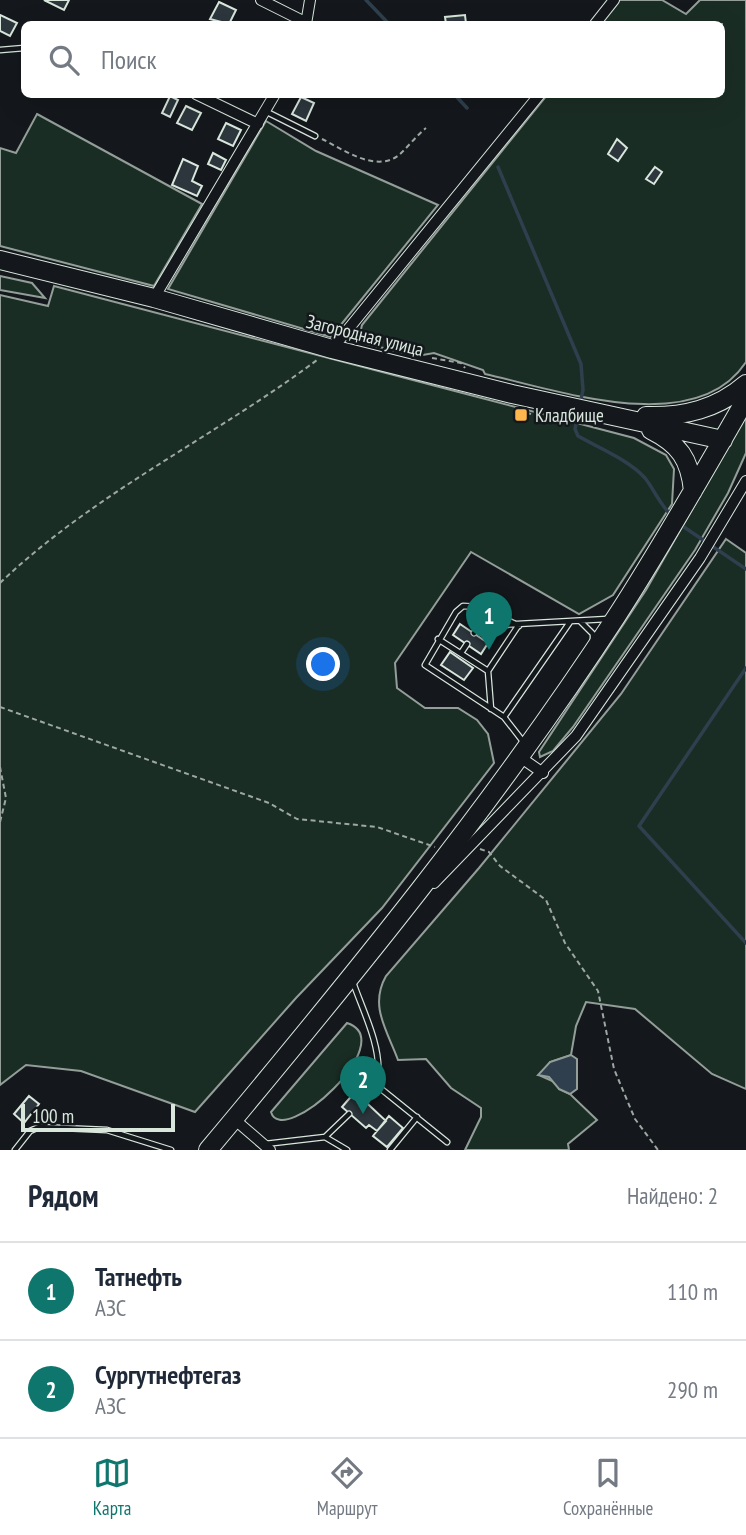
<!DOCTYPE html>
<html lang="ru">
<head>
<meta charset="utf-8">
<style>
	body { margin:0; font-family:"PT Sans Narrow",sans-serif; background:#f6f6f7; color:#1f2937 }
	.scale { position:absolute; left:21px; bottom:18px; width:154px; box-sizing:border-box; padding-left:7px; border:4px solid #d8e6dc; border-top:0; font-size:19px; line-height:24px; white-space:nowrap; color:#d8e6dc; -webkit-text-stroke:5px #14181c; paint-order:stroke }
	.you { position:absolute; left:324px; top:665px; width:24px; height:24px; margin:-18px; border:5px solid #fff; border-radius:50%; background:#1a73e8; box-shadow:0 0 0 10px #1a73e833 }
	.badge { display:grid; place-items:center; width:46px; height:46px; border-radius:50%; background:#0f766e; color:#fff; font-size:23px; font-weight:700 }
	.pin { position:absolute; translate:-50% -58px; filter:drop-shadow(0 2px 4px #0008) }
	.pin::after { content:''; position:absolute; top:37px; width:24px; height:21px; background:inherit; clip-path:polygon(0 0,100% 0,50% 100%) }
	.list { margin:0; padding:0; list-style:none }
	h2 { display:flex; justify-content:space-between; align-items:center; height:91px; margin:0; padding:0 28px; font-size:30px }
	h2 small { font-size:23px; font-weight:400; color:#747a83 }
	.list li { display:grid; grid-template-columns:46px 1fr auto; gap:21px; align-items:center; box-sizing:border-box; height:98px; padding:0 28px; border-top:2px solid #e0e1e3 }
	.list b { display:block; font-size:26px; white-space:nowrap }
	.list p { margin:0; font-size:23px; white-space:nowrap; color:#747a83 }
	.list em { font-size:23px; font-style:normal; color:#747a83 }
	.icon { flex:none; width:38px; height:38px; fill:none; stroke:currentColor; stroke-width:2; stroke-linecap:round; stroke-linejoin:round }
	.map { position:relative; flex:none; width:746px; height:1150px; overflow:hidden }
	.search { position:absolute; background:#fff; box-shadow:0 7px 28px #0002; left:21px; right:21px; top:21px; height:77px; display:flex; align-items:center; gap:18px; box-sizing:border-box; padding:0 24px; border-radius:10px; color:#747a83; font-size:26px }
	.sheet { height:287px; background:#fff }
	nav { display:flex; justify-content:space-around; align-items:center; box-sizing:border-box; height:98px; border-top:2px solid #e0e1e3; background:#fff; font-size:19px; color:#747a83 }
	nav a { display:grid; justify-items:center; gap:4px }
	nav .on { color:#0f766e }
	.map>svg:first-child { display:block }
	.green { fill:#1a2d24; stroke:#939e99; stroke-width:2 }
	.water { fill:#2f3f4d; stroke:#939e99; stroke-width:2 }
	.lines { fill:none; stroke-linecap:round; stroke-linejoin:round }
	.stream { stroke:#2f3f4d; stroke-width:3.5 }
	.building { fill:#2c363c; stroke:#d8e6dc; stroke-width:2 }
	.lane-casing { stroke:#d8e6dc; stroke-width:7 }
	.street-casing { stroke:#d8e6dc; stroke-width:12 }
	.highway-casing { stroke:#d8e6dc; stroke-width:20 }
	.path { stroke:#9da8a2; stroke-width:2; stroke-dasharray:5 3.5; stroke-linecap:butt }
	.lane { stroke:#14181c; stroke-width:4.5 }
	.street { stroke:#14181c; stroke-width:10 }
	.highway { stroke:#14181c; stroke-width:18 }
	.poi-dot { fill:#ffb74d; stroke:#14181c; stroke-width:2.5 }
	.labels { text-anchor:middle; stroke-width:5; stroke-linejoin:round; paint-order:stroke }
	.street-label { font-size:19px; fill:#d8e6dc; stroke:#14181c }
	.poi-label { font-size:19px; fill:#d8e6dc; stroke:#14181c; text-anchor:start }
</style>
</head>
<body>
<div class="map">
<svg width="746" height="1150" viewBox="0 0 746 1150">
	<rect width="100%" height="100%" fill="#14181c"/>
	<path class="green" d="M619 0H662L686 14 700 0H746V362C696 439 557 390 485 374L483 370 434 353 417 356 367 344 359 338 362 325 547 95 722 94V24H600Z
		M37 114 202 204 154 286 0 246V148L16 153Z
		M266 121 316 151 438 205 331 337 168 289Z
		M0 276 32 283 45 298 0 290Z
		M54 286 634 438 666 455 674 469 672 504 613 595 579 614 471 552 395 663 397 688 425 708H458L477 720 488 734 494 763 382 908 296 998 195 1112 81 1071 26 1065 0 1085V295L48 306Z
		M746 415V453L728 493 695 550 573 727 553 751 540 757 539 752 646 590Z
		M726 539 746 553V1089L712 1074 635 1009 586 1002 576 1026 571 1055 550 1062 541 1076 557 1083 559 1089 570 1094 597 1120 568 1144 569 1150H465L481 1117V1108L451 1088 426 1059 398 1060C387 1030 369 1006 386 976L479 868 621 694Z
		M347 1023C402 1041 282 1150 271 1112Z"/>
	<path class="water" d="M571 1055 577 1059V1089L570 1094 559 1089 549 1077 538 1075 550 1062Z"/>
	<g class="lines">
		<path class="stream" d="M366 0 389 24
			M454 94 467 108
			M498 167 581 364 583 390 580 404
			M578 415 575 429 578 436C599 448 629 460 645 478 655 491 659 503 671 515
			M681 525 746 569
			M746 668 639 826 746 943"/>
	</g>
	<path class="building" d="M44 0H69L64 10Z
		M219 2 236 10 229 24 210 19Z
		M0 15 17 23 10 36 0 31Z
		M465 15 466 24H446L445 17Z
		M170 96 178 100 170 117 162 113Z
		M301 97 314 103 306 121 292 114Z
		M186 106 201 113 192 130 177 123Z
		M226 123 241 130 233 146 218 139Z
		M617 139 627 148 618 161 608 154Z
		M213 153 226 160 221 170 208 164Z
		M183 159 198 166 192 181 202 186 197 196 172 185Z
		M655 167 662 172 654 184 646 179Z
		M460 624 488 643 481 654 453 635Z
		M450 652 473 668 464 680 441 665Z
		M355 1092 386 1121 377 1131 369 1125 366 1128 342 1107Z
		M29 1096 39 1104 24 1123 14 1114Z
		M389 1116 403 1128 387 1147 373 1136Z"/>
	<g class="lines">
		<defs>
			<path id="lane" d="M0 50 24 48
				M267 112 315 136
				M580 621 593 634V641
				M519 626 481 607 463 606 456 612 425 665 504 717 525 744
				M474 633 482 626 607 619
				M438 639 488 671
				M461 653 467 644
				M491 709 488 671 518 626
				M504 717 570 622
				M353 982C362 1009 381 1045 378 1075 377 1085 369 1091 363 1098
				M375 1084 447 1142
				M325 1137 347 1150
				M265 1144 325 1137 349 1114
				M15 1150 30 1131 39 1127 107 1130 171 1150
				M390 1150 417 1117"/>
			<path id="street" d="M261 0 307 23
				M306 24 310 0
				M595 24 614 0
				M196 94 258 124
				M154 298 275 94
				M332 349 540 94
				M520 757 543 773
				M434 883 576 736 700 558 746 481
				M234 1119 270 1150"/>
			<path id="highway" d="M0 260 154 298 332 349 512 394 723 440
				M646 416C684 417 717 409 746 384
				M651 430C679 444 690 459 693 491
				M208 1150C351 979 494 804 616 617 662 546 704 472 746 399"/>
		</defs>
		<use href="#lane" class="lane-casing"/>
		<use href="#street" class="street-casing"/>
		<use href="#highway" class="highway-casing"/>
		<path class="path" d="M322 139C344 150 376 173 399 155 408 147 416 136 426 128
			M432 358 461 363 465 368
			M520 411 531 414
			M0 583C93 494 214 437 317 360
			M0 707 269 803 297 819 377 827 435 847
			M0 767 6 798 0 822
			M480 849 489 852 500 866 546 900 565 943 598 991 614 1069 635 1119 658 1150"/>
		<use href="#lane" class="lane"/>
		<use href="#street" class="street"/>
		<use href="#highway" class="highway"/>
	</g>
	<rect class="poi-dot" x="514" y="408" width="14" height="14" rx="3.5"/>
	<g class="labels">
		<g class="street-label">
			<text transform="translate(365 335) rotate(14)" y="7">Загородная улица</text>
		</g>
		<g class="poi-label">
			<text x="535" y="422">Кладбище</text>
		</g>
	</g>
</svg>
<div class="scale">100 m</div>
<div class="you"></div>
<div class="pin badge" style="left:489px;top:650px">1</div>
<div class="pin badge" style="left:363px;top:1114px">2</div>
<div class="search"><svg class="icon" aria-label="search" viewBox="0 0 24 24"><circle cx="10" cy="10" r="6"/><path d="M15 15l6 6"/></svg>Поиск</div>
</div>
<section class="sheet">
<h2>Рядом<small>Найдено: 2</small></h2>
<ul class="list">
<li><span class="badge">1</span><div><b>Татнефть</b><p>АЗС</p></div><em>110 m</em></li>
<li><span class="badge">2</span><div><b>Сургутнефтегаз</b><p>АЗС</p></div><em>290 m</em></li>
</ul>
</section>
<nav>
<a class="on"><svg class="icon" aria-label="map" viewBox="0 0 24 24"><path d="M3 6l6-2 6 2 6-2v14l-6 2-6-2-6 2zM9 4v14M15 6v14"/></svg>Карта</a>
<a><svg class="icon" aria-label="directions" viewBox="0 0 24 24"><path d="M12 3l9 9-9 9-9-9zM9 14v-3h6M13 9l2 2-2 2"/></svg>Маршрут</a>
<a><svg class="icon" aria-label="saved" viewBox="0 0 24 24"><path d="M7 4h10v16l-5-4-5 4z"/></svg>Сохранённые</a>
</nav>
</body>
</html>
